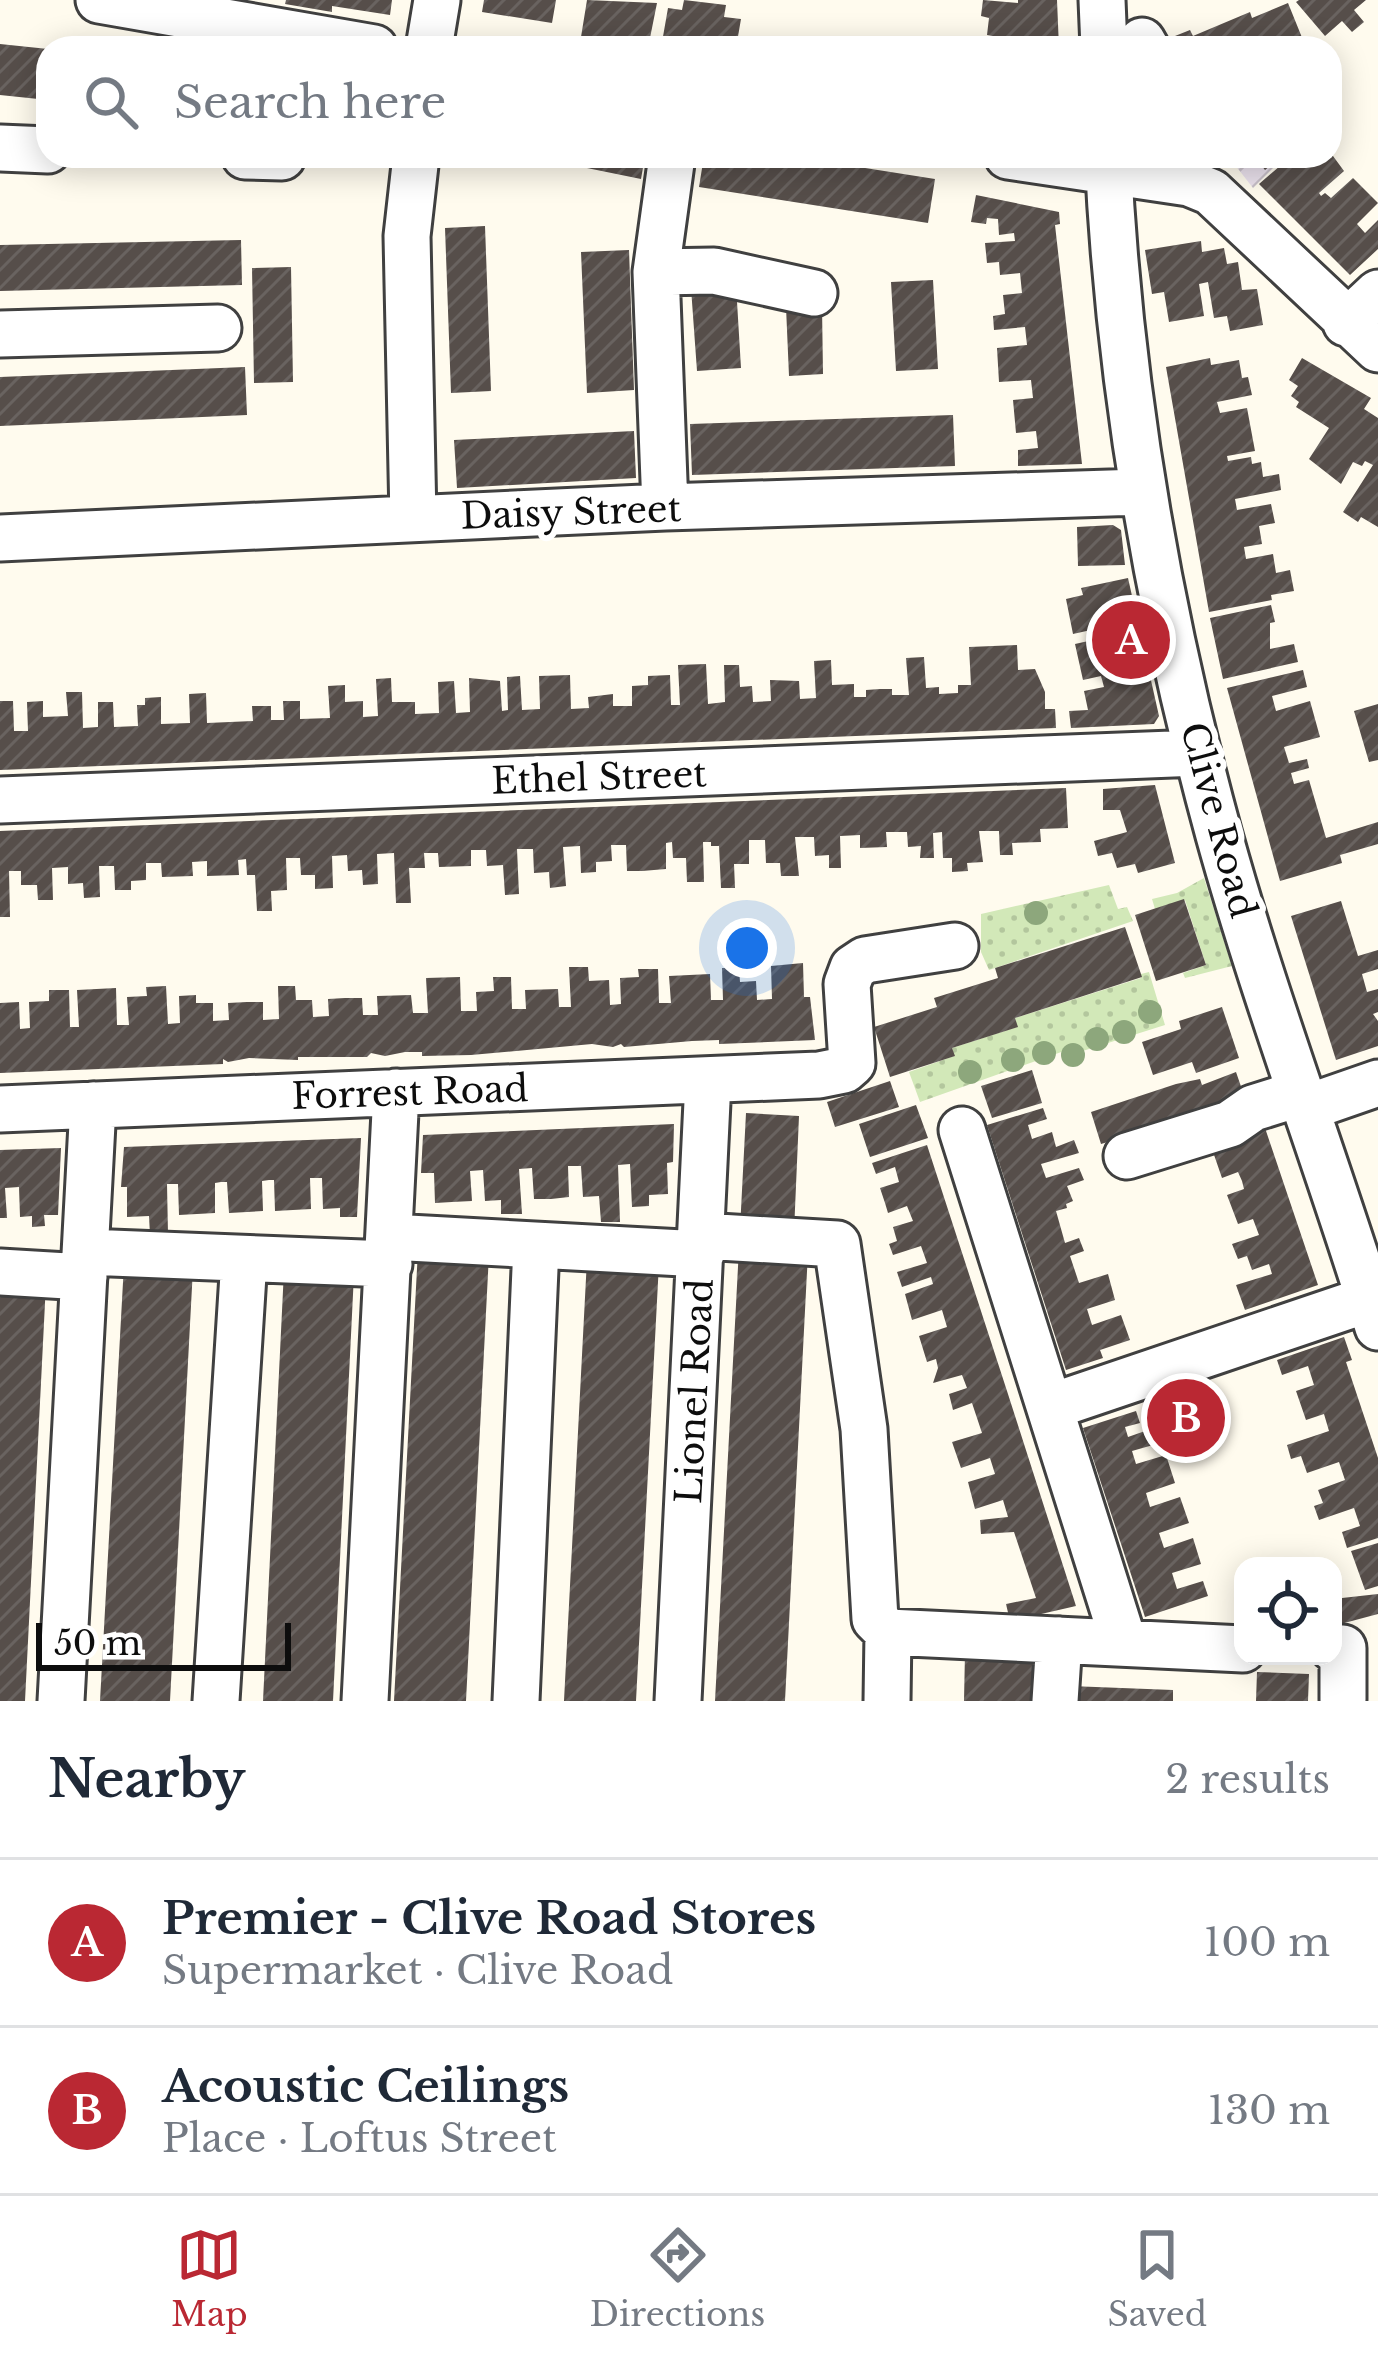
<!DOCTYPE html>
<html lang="en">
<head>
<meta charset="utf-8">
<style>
	body { margin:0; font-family:"Libre Baskerville",serif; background:#f6f6f7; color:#1f2937 }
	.controls { position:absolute; right:36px; bottom:36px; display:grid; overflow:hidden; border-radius:24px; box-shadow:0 6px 30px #0003 }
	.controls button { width:108px; height:108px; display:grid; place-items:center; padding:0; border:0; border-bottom:3px solid #e0e1e3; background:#fff; color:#1f2937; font:60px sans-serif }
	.scale { position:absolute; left:36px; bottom:30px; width:255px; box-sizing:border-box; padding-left:12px; border:6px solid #0d0d0d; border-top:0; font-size:33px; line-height:42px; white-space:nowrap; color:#0d0d0d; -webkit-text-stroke:9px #fff; paint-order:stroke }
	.you { position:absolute; left:747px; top:948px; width:42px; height:42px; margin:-30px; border:9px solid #fff; border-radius:50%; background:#1a73e8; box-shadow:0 0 0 18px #1a73e833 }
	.badge { display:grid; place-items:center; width:78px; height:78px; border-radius:50%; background:#ba2833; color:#fff; font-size:39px; font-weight:700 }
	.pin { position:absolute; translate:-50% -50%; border:6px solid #fff; box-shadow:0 3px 12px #0006 }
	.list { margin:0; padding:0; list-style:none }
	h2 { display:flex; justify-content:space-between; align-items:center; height:156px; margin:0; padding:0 48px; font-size:51px }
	h2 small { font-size:39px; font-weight:400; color:#747a83 }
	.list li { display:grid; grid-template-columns:78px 1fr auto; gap:36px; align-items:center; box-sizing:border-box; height:168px; padding:0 48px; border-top:3px solid #e0e1e3 }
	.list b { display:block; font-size:45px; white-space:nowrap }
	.list p { margin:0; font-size:39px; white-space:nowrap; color:#747a83 }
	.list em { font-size:39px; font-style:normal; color:#747a83 }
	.icon { flex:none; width:66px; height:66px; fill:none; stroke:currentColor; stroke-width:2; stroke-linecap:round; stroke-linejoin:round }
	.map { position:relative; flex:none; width:1378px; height:1701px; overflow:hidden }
	.search { position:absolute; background:#fff; box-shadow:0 6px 30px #0003; left:36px; right:36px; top:36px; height:132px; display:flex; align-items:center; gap:30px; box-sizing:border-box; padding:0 42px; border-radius:36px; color:#747a83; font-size:45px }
	.sheet { height:492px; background:#fff }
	nav { display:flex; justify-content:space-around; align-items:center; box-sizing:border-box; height:168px; border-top:3px solid #e0e1e3; background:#fff; font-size:33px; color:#747a83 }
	nav a { display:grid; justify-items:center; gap:6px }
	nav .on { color:#ba2833 }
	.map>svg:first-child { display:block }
	.industrial { fill:url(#industrial-furrows) }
	.grass { fill:url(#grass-dots) }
	.building { fill:url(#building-hatch) }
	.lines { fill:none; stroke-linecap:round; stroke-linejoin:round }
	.minor-casing { stroke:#404040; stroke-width:51 }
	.minor { stroke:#fff; stroke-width:45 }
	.tree { fill:#8da77c }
	.labels { text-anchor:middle; stroke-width:12; stroke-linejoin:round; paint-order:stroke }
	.street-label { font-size:36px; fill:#0d0d0d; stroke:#fff }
</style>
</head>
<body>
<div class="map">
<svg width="1378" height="1701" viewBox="0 0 1378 1701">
	<defs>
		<pattern id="industrial-furrows" width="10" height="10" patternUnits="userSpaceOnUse" patternTransform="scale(3)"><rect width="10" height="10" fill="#eae1ec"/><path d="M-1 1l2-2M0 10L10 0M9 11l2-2" fill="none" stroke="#c8c0c9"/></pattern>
		<pattern id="grass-dots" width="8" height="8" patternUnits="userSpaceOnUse" patternTransform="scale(3)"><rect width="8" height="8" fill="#d2e8b8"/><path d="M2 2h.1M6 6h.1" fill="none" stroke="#b3c69d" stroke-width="1.8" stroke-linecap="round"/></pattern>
		<pattern id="building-hatch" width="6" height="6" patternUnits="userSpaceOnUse" patternTransform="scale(3)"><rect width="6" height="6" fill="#564e4a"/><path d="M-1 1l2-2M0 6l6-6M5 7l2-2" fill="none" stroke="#696360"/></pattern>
	</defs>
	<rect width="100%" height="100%" fill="#fffbee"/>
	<path class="industrial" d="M1228 156H1285L1253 188Z"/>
	<path class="grass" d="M1204 878 1232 966 1185 978 1183 973 1206 965 1185 900 1155 909 1152 899 1177 893Z
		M1109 885 1118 909 1127 907 1133 921 989 970 981 952V914Z
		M1149 972 1165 1025 1070 1055 1067 1050 920 1102 909 1072 954 1056 952 1048 1017 1027 1015 1018 1141 978V974Z"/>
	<path class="building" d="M286 0H392L390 15 332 6V12L285 4Z
		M484 0H556L552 23 482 12Z
		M587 0 657 3 648 48 581 37Z
		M684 0 726 5 724 17 741 19 736 48H661L668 8 682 10Z
		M983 0 1018 3V0H1057L1059 48H1020L1019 41 987 35 989 18 981 16Z
		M1299 0H1366L1354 10 1364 22 1352 32 1342 21 1325 36 1296 2Z
		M1288 3 1305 45 1297 48H1174L1170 38 1190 30 1193 36 1250 12 1252 18Z
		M0 44 48 49V100L0 95Z
		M528 156H645L641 179Z
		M704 156H789L935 179 928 223 699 187Z
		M1254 156H1282L1265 170Z
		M1302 156H1333L1344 171 1319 193 1321 196 1325 193 1331 198 1353 178 1378 203 1357 224 1365 233 1378 220V249L1350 275 1259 184 1287 160 1291 165Z
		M976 195 1059 212 1060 224 1055 225 1082 464 1018 466V450L1038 448 1036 431 1016 433 1013 400 1033 398 1031 380 999 382 997 348 1027 345 1025 327 994 330 993 316 1005 314 1003 295 1022 293 1020 273 1000 275 999 262 987 263 985 243 1015 241 1014 233 999 235 998 219 987 218 986 224 971 222Z
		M485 226 491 391 451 393 445 228Z
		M241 240 242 285 0 291V245Z
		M1201 241 1202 252 1224 248 1227 264 1238 262 1242 290 1257 289 1263 325 1230 331 1227 316 1214 318 1208 282 1199 284 1204 316 1169 322 1164 292 1152 294 1145 250Z
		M629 250 634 390 587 393 581 252Z
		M291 267 293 382 254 383 252 268Z
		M933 280 938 369 896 371 891 282Z
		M736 285 741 368 697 371 691 288Z
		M822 306 823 374 789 376 786 307Z
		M1210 358 1211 365 1239 360 1242 378 1248 377 1252 395 1217 402 1220 413 1247 408 1255 451 1227 456 1228 461 1251 457 1252 464 1261 462 1263 477 1279 474 1281 490 1235 499 1237 510 1271 504 1275 523 1259 526 1262 544 1244 547 1246 559 1273 554 1276 573 1290 570 1294 591 1271 595 1272 600 1209 612 1166 367Z
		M1302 358 1371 398 1364 409 1378 418V527L1361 517 1358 522 1343 512 1373 465 1365 461 1362 466 1353 462 1341 484 1309 459 1329 428 1296 407 1299 402 1291 396 1298 386 1289 380Z
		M245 367 247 415 0 426V377Z
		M953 415 955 466 692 475 690 424Z
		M634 431 636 478 457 488 454 440Z
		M1113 525 1121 530 1125 565 1078 566 1077 527Z
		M1128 578 1159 716 1154 724 1071 728 1069 711 1088 710 1084 691 1104 687 1101 676 1083 680 1075 644 1093 640 1091 630 1073 634 1066 599 1083 595 1081 588Z
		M1271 605 1275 622 1270 623V649L1294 644 1298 662 1223 679 1210 618Z
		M1017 645 1018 670 1035 669 1045 692V709H1055L1056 728 0 770V701H13L14 731H28L27 702 43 701V717L68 716 66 692H82L83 728 98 727V702H113L114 727 138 726 137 705H145V698L161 697V724L190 723 189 694 206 693 207 723 253 721 252 706H271V720H284L283 701H300V719L330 718 328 686 345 685V702L363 701V717L378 716 376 679 391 678 392 702H415V714L439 713 438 682 454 681 456 713 470 712 469 678 500 681 502 711 508 710 507 677 520 676 522 710 540 709 539 676 570 675 571 709 589 708 588 697 613 694V706H632V686L648 685V676L670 675 671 705H680L678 665 706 664 708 704 725 702 724 665H739L740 687 752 686 753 702 771 701 770 680 799 681 800 699 816 698 814 661 831 660 832 685 854 684V697H866V690L880 689H892V695H909L906 658 924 657 926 688 939 687V694L958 693V685H971L969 647Z
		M1303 670 1307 687 1272 696 1276 711 1310 701 1320 737 1284 747 1289 763 1307 759 1309 768 1291 773 1294 784 1309 780 1326 838 1378 822V844L1340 855 1342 863 1280 881 1227 688Z
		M1378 704V760L1369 762 1354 711Z
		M1155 785 1175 863 1138 873 1135 864 1117 868 1112 853 1098 856 1094 841 1127 832 1120 810H1103V789Z
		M1066 788 1068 828 1040 829 1041 842 1012 843 1013 855H1000L999 831H979L983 862 967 863 968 871 952 872V858H943L942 832 933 833 934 858H920L921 846 908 847 907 832H886L887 847 860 848V835L840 836 841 868H829V855L815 856 814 837H795L799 876H781L780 863H766L765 840H749V864H734L735 888H721L719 846H711V842H703L704 882H687L686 858H673L672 842 666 843V869L642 871H627L626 845H611L612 861 596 862V872L581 873 580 846 563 847 566 886 550 888 549 872 534 873 533 849H517L519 894 505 895 503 865 487 866 486 850H471V866L439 867 438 853H424L425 868H409L411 903H396L394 853 377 854 378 884 363 885 362 870 348 871 347 855 332 856 333 888 315 889V875H301L300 858H286L287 890 271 891 272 911H257L255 875H247L246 859 238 860 239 875 207 876V861L192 862 193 876 162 877 161 863H146V880L131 881V890H115L114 866H99L100 897 84 898 83 883 68 884V867L52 868 53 900H38L37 885H21V871H9L10 917H0V831Z
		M1184 899 1206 965 1156 981 1135 915Z
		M1341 901 1358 956 1378 950V969L1362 974 1367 992 1378 989V1012L1373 1014 1378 1021V1046L1336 1060 1291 916Z
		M1125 927 1142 977 1015 1018 1018 1027 952 1048 955 1056 890 1077 874 1027 937 1007 934 998 998 978 995 968Z
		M803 963 804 997H810L815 1040 719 1044V1040L692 1041 624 1047 621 1044 613 1047 592 1044 471 1055 422 1056V1052H405L385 1056 371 1053 367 1057H298V1060L249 1058 228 1062 223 1059V1064L0 1073V1003L19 1002 20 1029 30 1028 29 1002 49 1001V990H69L70 1027H79L77 990 116 988 117 1025H129L127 997 147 996 146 987 166 986 168 1024 180 1023 179 996 196 995V1003H213V1021L229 1020 228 1003 247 1002H263V1020L279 1019 278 986H295L296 1000H312L313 1017 329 1016 328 999 345 998H362L363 1015H378L377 996 411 995 413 1013H428L426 978 460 977 461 1011H477L476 992 494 991 493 977H511L512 1009H526L525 990 558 989 559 1007H571L569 967H588L589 981 609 980 610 1005 621 1004 620 978 639 977 638 969H658L659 1003H671L669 976 710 974 711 1000H723L722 968H739L740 982 756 981 757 1000 772 999 771 966Z
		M1222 1007 1239 1058 1196 1073 1192 1062 1153 1075 1142 1042 1181 1029 1179 1021Z
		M1032 1070 1042 1103 992 1118 981 1086Z
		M1236 1072 1246 1101 1101 1144 1091 1112 1176 1084 1200 1079 1202 1085Z
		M890 1081 899 1107 835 1127 827 1102Z
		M916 1105 928 1138 870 1157 859 1124Z
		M1043 1108 1047 1119 1028 1125 1032 1139 1052 1132 1056 1147 1074 1140 1079 1153 1041 1164 1046 1178 1079 1168 1084 1180 1067 1186 1073 1201 1066 1204 1067 1208 1056 1211 1065 1243 1079 1238 1084 1251 1070 1256 1079 1283 1108 1274 1115 1300 1087 1309 1092 1325 1121 1315 1130 1340 1100 1350 1103 1358 1066 1370 987 1125Z
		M746 1113 799 1116 794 1232 740 1229Z
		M1263 1122 1318 1285 1245 1310 1236 1285 1272 1274 1269 1264 1252 1270 1247 1256 1238 1259 1232 1244 1259 1235 1253 1219 1238 1224 1227 1195 1244 1189 1242 1181 1238 1172 1222 1178 1212 1149Z
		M674 1124 673 1162 667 1163 668 1194 649 1195V1206L632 1207 630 1164 618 1165 620 1222H601L599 1196 583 1197 581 1166H568L569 1197 551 1199H534L532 1168 519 1169 522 1214H501V1200L485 1201 483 1170 470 1171 472 1201 452 1202 435 1203 434 1173H421L423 1135Z
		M361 1138 357 1217H340V1208L323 1209 322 1178H310L311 1209 275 1211 274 1180H269L262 1181 263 1211 229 1213 227 1182H221L215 1183V1213L179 1215 178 1184H167L168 1234 150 1235 149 1216 127 1217V1187H121L124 1147Z
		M927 1145 1007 1391 1076 1606 1010 1621 1006 1604 1036 1598 1014 1532 981 1534 980 1520 1008 1517 1003 1500 975 1509 968 1482 995 1474 990 1458 961 1468 952 1442 982 1433 972 1403 953 1410 949 1394 967 1388 962 1375 933 1383 938 1368 936 1359 927 1362 919 1336 947 1327 942 1310 912 1320 905 1294 933 1284 931 1277 902 1287 897 1272 927 1263 921 1246 893 1255 889 1244 897 1241 893 1227 913 1221 907 1206 888 1213 885 1203 880 1188 899 1182 895 1167 876 1174 872 1163Z
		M61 1148 58 1215H44L45 1226 32 1227V1216L20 1217 19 1187 5 1188 7 1218H0V1150Z
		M739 1248 808 1252 785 1701H715Z
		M418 1250 489 1254 466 1701H394Z
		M587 1259 659 1263 636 1701H564Z
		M124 1264 193 1268 170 1701H100Z
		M284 1270 354 1274 333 1701H263Z
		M0 1281 46 1283 25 1701H0Z
		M1344 1337 1352 1360 1346 1362 1378 1458V1538L1347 1548 1342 1532 1360 1526 1354 1508 1319 1520 1314 1506 1323 1503 1318 1490 1345 1480 1339 1462 1307 1473 1301 1456 1291 1459 1287 1445 1329 1431 1324 1414 1306 1420 1296 1391 1314 1385 1308 1366 1282 1375 1277 1360Z
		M1202 1389 1216 1432 1170 1447 1156 1404Z
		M1136 1411 1140 1423 1125 1427 1128 1437 1148 1430 1153 1445 1132 1451 1136 1464 1166 1455 1175 1483 1146 1493 1150 1507 1180 1497 1189 1523 1159 1533 1164 1548 1193 1538 1201 1564 1172 1573 1177 1589 1203 1581 1208 1596 1145 1617 1083 1428Z
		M1378 1543V1586L1365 1590 1351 1551Z
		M1378 1594V1614L1333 1626V1599Z
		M965 1652 1042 1653 1039 1701H964Z
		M1257 1672 1309 1674 1308 1701H1256Z
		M1070 1686 1173 1690V1701H1070Z"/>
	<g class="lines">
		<defs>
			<path id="minor" d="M99 0 374 48
				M1102 0 1104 48
				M1142 41 1146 48
				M429 48 437 0
				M0 148 48 150
				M245 156 282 157
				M1008 156 1189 183 1211 192 1378 349
				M1108 156C1119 387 1158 612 1219 835 1265 1001 1327 1162 1378 1327
				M656 272 714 271 814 293
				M1346 323 1378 293
				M0 334 218 328
				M665 507 656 272 672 156
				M413 518 407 236 416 156
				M0 538 665 507 1141 492
				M0 800 1198 753
				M1306 1108 1378 1083
				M0 1109 819 1075 844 1070 852 1063 847 984 853 968 865 960 955 946
				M962 1130 1124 1643
				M1127 1156 1230 1124 1253 1108 1301 1093
				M702 1236 837 1244 864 1429 875 1619 888 1632 887 1701
				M390 1237 701 1254
				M86 1252 389 1264
				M0 1272 84 1277
				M1050 1407 1369 1299
				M888 1632 1243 1649
				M1333 1648H1343V1699
				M61 1701 93 1105
				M216 1701 244 1259
				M365 1701 396 1092
				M516 1701 536 1246
				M678 1701 708 1081
				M1055 1701 1059 1640"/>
		</defs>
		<use href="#minor" class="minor-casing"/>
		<use href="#minor" class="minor"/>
	</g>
	<g class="tree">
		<circle cx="1036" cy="913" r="12"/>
		<circle cx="1150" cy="1012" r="12"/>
		<circle cx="1124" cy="1032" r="12"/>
		<circle cx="1097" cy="1039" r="12"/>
		<circle cx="1044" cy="1053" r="12"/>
		<circle cx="1073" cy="1055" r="12"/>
		<circle cx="1013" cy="1060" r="12"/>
		<circle cx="970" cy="1072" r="12"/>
	</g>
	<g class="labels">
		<g class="street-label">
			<text transform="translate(571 512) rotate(-2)" y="13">Daisy Street</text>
			<text transform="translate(599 777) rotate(-2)" y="13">Ethel Street</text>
			<text transform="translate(1219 820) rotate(75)" y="13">Clive Road</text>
			<text transform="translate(410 1092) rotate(-2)" y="13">Forrest Road</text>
			<text transform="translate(694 1391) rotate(-87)" y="13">Lionel Road</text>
		</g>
	</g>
</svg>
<div class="controls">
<button><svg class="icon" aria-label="locate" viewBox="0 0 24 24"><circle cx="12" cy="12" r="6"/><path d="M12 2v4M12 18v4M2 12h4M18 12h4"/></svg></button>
</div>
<div class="scale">50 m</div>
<div class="you"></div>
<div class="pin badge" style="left:1131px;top:640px">A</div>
<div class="pin badge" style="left:1186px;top:1418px">B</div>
<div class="search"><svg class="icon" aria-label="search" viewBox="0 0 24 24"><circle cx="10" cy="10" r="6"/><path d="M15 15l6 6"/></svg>Search here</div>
</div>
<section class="sheet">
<h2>Nearby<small>2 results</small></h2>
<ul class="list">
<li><span class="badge">A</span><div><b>Premier - Clive Road Stores</b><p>Supermarket · Clive Road</p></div><em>100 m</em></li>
<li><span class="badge">B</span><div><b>Acoustic Ceilings</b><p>Place · Loftus Street</p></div><em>130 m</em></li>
</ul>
</section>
<nav>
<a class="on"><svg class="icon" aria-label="map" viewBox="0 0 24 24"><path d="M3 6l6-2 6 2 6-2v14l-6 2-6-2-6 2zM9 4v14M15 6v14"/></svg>Map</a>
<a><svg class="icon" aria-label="directions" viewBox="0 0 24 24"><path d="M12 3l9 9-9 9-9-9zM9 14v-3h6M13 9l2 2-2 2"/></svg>Directions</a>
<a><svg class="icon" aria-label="saved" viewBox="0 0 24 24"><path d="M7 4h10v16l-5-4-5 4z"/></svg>Saved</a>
</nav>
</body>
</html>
